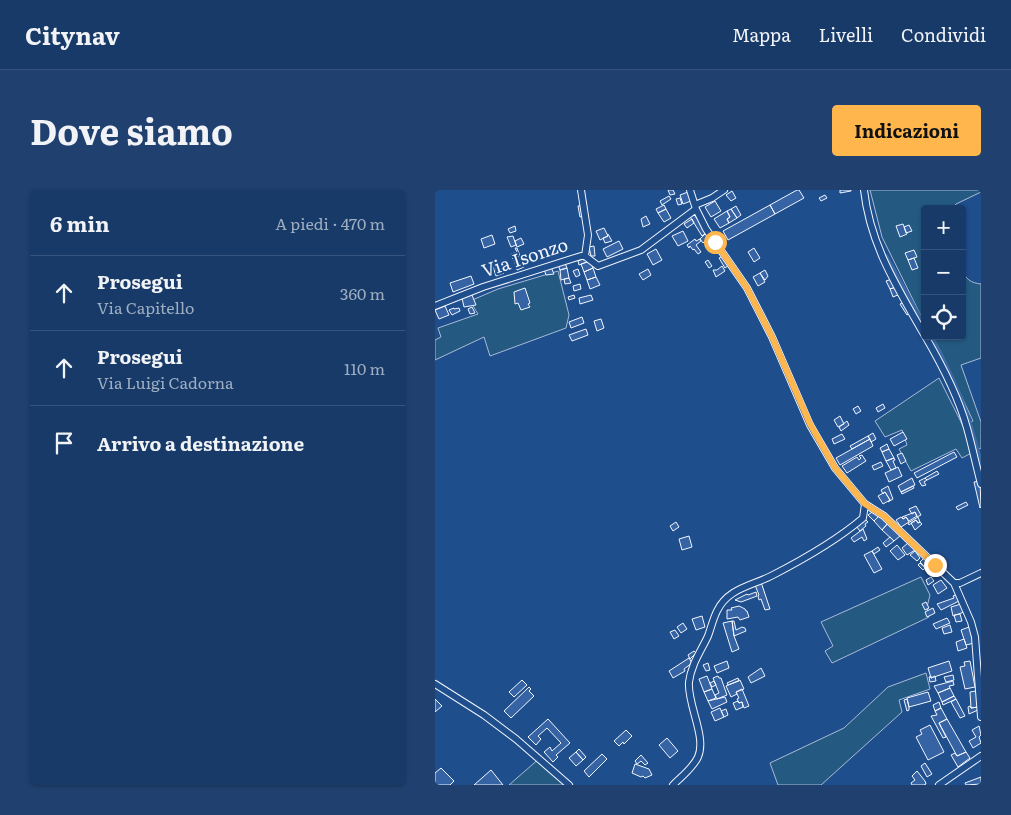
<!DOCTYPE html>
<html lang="it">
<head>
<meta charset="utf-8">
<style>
	body { margin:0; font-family:Literata,serif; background:#20416f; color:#f1f3f6 }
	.controls { position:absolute; right:15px; top:15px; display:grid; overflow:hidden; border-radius:5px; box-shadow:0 1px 4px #0004 }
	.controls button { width:45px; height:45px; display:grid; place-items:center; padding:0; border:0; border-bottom:1px solid #36547d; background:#173a69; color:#f1f3f6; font:25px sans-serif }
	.stop { position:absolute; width:15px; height:15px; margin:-11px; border:4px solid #ffb74d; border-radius:50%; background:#fff }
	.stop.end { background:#ffb74d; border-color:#fff; box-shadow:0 1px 5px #0008 }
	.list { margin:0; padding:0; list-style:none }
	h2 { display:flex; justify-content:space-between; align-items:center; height:65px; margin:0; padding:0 20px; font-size:21px }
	h2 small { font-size:16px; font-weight:400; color:#9eadc0 }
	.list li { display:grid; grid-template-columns:32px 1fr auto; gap:15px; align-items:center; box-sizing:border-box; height:75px; padding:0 20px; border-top:1px solid #36547d }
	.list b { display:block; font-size:19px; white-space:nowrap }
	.list p { margin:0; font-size:16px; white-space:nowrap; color:#9eadc0 }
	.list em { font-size:16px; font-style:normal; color:#9eadc0 }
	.icon { flex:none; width:28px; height:28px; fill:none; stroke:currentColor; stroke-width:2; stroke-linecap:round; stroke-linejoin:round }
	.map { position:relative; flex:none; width:546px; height:595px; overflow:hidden; border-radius:5px }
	header { display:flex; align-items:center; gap:30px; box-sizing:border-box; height:70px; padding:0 25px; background:#173a69; border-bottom:1px solid #36547d }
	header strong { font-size:24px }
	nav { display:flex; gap:28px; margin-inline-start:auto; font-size:18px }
	.intro { display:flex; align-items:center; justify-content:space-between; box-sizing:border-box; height:120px; padding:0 30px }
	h1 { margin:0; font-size:35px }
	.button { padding:12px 22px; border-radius:5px; background:#ffb74d; color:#111; font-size:18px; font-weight:700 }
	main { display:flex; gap:30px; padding:0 30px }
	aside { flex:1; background:#173a69; border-radius:5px; box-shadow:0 1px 4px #0004 }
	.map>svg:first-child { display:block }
	.green { fill:#245a82; stroke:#a8bbd7 }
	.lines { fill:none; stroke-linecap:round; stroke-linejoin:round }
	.canal { stroke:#3b69a3; stroke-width:5.5 }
	.building { fill:#3563a3; stroke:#f2f6ff }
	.minor-casing { stroke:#f2f6ff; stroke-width:8 }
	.minor { stroke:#1f4e8c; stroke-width:6 }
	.route { stroke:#ffb74d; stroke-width:6 }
	.labels { text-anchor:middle; stroke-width:4; stroke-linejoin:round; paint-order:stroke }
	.street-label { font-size:18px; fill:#f2f6ff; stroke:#1f4e8c }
</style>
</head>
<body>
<header>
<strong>Citynav</strong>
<nav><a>Mappa</a><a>Livelli</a><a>Condividi</a></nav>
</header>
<div class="intro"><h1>Dove siamo</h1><a class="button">Indicazioni</a></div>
<main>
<aside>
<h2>6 min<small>A piedi · 470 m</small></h2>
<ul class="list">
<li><svg class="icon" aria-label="ahead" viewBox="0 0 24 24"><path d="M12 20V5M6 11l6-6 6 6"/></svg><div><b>Prosegui</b><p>Via Capitello</p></div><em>360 m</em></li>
<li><svg class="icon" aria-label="ahead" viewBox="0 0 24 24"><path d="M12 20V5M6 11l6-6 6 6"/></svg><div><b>Prosegui</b><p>Via Luigi Cadorna</p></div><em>110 m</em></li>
<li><svg class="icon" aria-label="arrive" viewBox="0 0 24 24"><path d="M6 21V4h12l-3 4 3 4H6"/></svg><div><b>Arrivo a destinazione</b></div></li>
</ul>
</aside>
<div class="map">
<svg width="546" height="595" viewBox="0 0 546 595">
	<rect width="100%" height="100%" fill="#1f4e8c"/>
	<path class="green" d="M435 0H546V2L521 14 516 19H490V134L447 47Z
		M527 79C530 89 536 93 546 94V168L526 175 546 232V258L527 268 521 259 476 281 464 259 472 255 467 240 450 247 440 231 504 188 528 236 538 231 506 162 497 146H527Z
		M123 81 134 125 131 138 55 166 49 147 0 170V150L6 147 3 138 43 124 35 111 63 99Z
		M486 387 495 405 492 417 494 427 397 473 390 461 398 456 386 432Z
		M491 483 495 499 464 510 467 522 386 595H343L335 573 409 538 453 497Z
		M106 567 131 595H74Z"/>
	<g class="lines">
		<path class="canal" d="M451 67 490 138
			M495 146C520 191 535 228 546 278"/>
	</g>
	<path class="building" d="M233 0H238L240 4 235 5Z
		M362 0H364L369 8 340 24 335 15Z
		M405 0H416V1L405 3Z
		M297 1 301 8 296 11 291 5Z
		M253 2 256 11 248 14 245 5Z
		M390 5 392 8 386 11 384 8Z
		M234 6 236 9 227 15 225 11Z
		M245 8 247 14 243 15 241 9Z
		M280 11 286 21 276 27 270 17Z
		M147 15 149 26 145 27 143 16Z
		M229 15 231 19 223 23 221 19Z
		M335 15 340 24 293 50 288 41Z
		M301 16 306 25 302 28 296 19Z
		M231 19 236 28 229 32 223 23Z
		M296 19 302 28 294 33 292 29 295 27 292 21Z
		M292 21 295 27 292 29 294 33 285 38 279 29Z
		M258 23 272 42 267 46 254 25Z
		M211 26 215 34 208 37 206 29Z
		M257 29 259 33 252 38 249 34Z
		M468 34 472 44 465 47 461 36Z
		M474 35 477 41 471 43 469 37Z
		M80 36 81 41 75 43 73 39Z
		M169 38 173 46 165 50 161 41Z
		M248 41 253 51 243 56 237 46Z
		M272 42 275 47 268 53 265 49Z
		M173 44 177 51 170 53 168 48 173 46 172 45Z
		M57 45 60 54 49 58 46 49Z
		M78 46 81 55 76 57 72 47Z
		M86 48 89 54 82 57 80 51Z
		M260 49 261 51 265 49 266 51 261 55 266 62 263 64 259 59 258 60 255 56 254 58 252 55Z
		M184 51 188 59 172 67 168 59Z
		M159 56 160 66H156L154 57Z
		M80 58H82L85 66 78 69 76 64 82 62Z
		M319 58 325 68 319 72 313 62Z
		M221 59 227 70 218 75 212 64Z
		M479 60 482 67 473 70 470 63Z
		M288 66 294 75 290 78 284 68Z
		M86 68 89 77 82 80 79 70Z
		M479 68 483 78 477 80 473 70Z
		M148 69V70L151 69 152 72 144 75 143 71Z
		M273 70 277 76 274 78 270 72Z
		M155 71 158 78 149 82 146 74Z
		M66 73 67 75 69 74 71 78 68 80 69 83 61 86 58 77Z
		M130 73 132 78 125 80 123 75Z
		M287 76 290 81 281 87 278 80H282Z
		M116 77 119 84 111 85 109 79Z
		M132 78 134 88 126 90 125 80Z
		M158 78 161 87 152 90 149 82Z
		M143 79 145 85 141 87 138 81Z
		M213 79 216 85 208 90 204 84Z
		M330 80 333 86 330 90 325 83Z
		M325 83 330 92 323 96 318 87Z
		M36 86 39 94 18 102 15 93Z
		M161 87 165 95 155 99 152 90Z
		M134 88 136 93 130 94 129 89Z
		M457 89 461 97 455 99 451 91Z
		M145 94 146 99 139 101 138 96Z
		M461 97 465 104 458 107 455 99Z
		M90 98 95 113 93 114 95 117 86 120 83 113 80 114 79 102Z
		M37 105 41 115 29 117 27 108Z
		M139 105 140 108 134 110 133 107Z
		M156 105 158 110 145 114 144 108Z
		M469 112 475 123 472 125 465 114Z
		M10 116 14 125 4 129 0 120Z
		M37 117 40 123 35 124 33 119Z
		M19 118V119L24 118 25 121 17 125 14 120Z
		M147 127 149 133 136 138 134 132Z
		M166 129 169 138 162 141 159 131Z
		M151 139 153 145 137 151 134 145Z
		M448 214 450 218 443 222 441 218Z
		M423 216 426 221 421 224 418 219Z
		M405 226 409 234 403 237 399 230Z
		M412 231 414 235 406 241 404 237Z
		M468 242 472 249 459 256 455 249Z
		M438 243 441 249 436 252 433 246Z
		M407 244 410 249 399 254 397 249Z
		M433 246 435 249 417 259 415 256Z
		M435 249 438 256 405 275 401 268Z
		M452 254 454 259 447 262 445 258Z
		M454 259 459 268 451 271 447 262Z
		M519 262 522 267 482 288 479 283Z
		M467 263 471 271 466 274 462 265Z
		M427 265 431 271 412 283 407 276 422 267 424 270 426 268 424 266Z
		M459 268 460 270 458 271 461 278 456 280 451 271Z
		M446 272 448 276 439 280 437 276Z
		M463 277 467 286 454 292 450 283Z
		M502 281 504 284 492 290 490 288Z
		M477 288 480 295 466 302 463 296Z
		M490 288 492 290 489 292 491 295 487 296 484 291Z
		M545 291 546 317 545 318 539 292Z
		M453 296 458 309 453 312 455 310 450 302 448 304 446 300Z
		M478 296 479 298 467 304 466 302Z
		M450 302 455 310 448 314 443 306Z
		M531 312 533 315 523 320 521 317Z
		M481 316 486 325 482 327 480 322 477 324 474 319Z
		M440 320 445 325 439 331 433 325Z
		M480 322 482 326 474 331 471 327 468 329 467 327Z
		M445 325 453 333 447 340 439 331Z
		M466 327 468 329 471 327 474 332 466 337 461 330Z
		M483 327 485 332 483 333 481 330 474 335 473 333Z
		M430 329 433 332 430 334 431 336 425 341 421 336Z
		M481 330 483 333 485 332 487 334 480 340 476 333Z
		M241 332 244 337 238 341 235 336Z
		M453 333 465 346 459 351 447 340Z
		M428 339 432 349 429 351 427 347 419 352 416 348Z
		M254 346 257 357 247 360 244 349Z
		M455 347 459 351 451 357 448 353Z
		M473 353 480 360 472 365 467 358Z
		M462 355 470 365 463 370 455 361Z
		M443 357 445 360 439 364 437 361Z
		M437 361 447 379 439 383 429 365Z
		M480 361 485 368 482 371 475 365Z
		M489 368 503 381 499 386 485 372Z
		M485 373 490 378 488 380 483 375Z
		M496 387 499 391 493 395 491 390Z
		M506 390 512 398 503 404 498 395Z
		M326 392 335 419 330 420 326 409 324 410 323 406 324 405 320 395Z
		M321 402 322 406 306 412 300 410 312 404 313 405Z
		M523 404 526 410 506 420 502 414 519 408 518 406Z
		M491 412 494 418 490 420 487 414Z
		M526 414 529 422 518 426 516 417Z
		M304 416 310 419 311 421H312L314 427 305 430 303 427 292 429V420H297L296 418Z
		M498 418 500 423 492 427 490 422Z
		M525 424 527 431 521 432 519 425Z
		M267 426 270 437 261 440 257 429Z
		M512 428 515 433 501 439 498 434Z
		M297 431H299L301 440 307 437 310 438 311 441 299 446Z
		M297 431 299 446 304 459 297 462 288 433Z
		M248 433 252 439 246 443 242 437Z
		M515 435 517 442 509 444 507 438Z
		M534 437 539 453 531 455 526 440Z
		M240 440 244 446 239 449 235 442Z
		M529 449 532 458 523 461 521 452Z
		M259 461 261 463 255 469 253 465Z
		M254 468 257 473 249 479 250 481 238 488 234 481Z
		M292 471 294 478 282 483 279 476Z
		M514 471 517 481 496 488 493 478Z
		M535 471 540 497 530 499 525 477 530 476 529 472Z
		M273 473 275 480 271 481 268 475Z
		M326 478 330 486 316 493 313 487Z
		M518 485 519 490 511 492 509 487Z
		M272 486 277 499 269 502 264 489Z
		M283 486 284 488H286L292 505 282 509 280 505 284 503 278 488Z
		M496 486V488L500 486 501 491 495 492 494 487Z
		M303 488 304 491 293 495 292 493Z
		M87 490 92 495 79 507 74 502Z
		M305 490 309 499 301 502 302 504 296 507 291 496Z
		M279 491 281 495 277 497 275 493Z
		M518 491 519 495 514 496 515 498 503 503 499 496Z
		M94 497 96 499 94 501 99 506 76 528 69 521Z
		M515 498 519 506 507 512 503 503Z
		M277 499 281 508 273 511 269 502Z
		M307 499 314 516 309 518 307 512 304 513 302 509 304 508 301 502Z
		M541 501 543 517 536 518 535 502Z
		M493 502 496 511 474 517 472 508Z
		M519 506 521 509 508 515 507 512Z
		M290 507 292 512 277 519 273 511Z
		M0 509 7 516 0 522Z
		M472 509 474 517V520L472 521 469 510Z
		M521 509 530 526 525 528 516 512Z
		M303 511 304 513 307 512 308 517 301 520 298 513Z
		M504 512 506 518 500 521 498 515Z
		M535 516 536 518 543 517V520L534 524 533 517Z
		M285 518 289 527 280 531 276 522Z
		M506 518 512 529 504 533 511 547 508 548 496 526 502 525 500 521Z
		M291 519 293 525 289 527 286 521Z
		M113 529 135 553 121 565 123 567 118 572 109 562 115 557 117 561 126 553 112 538 103 546 106 549 101 555 93 547Z
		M512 529 531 562 522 566 504 533Z
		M495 535 509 562 493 570 481 547 487 544 485 540Z
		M544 536 546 545 544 547 546 553 538 558 534 551 541 547 537 540Z
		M191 540 197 546 189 554 188 552 184 556 179 551Z
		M232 548 243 561 235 568 224 555Z
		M144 559 151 567 148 570 141 562Z
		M141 562 148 570 141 576 134 568Z
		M531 562 535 568 523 577 516 565 520 563 522 566Z
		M167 564 172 569 154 587 149 581Z
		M206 565 213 573 210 575 206 571 202 574 200 571Z
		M490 573 497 584 492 587 486 576Z
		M200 574 214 579 217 585 210 588 208 586 206 587 197 583Z
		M6 578 19 591 15 595H0V583Z
		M56 580 68 595H39Z
		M482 581 490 591 491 594 489 595H477L476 593 480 590 477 586Z
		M546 587V594L531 595 530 593Z"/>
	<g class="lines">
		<defs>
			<path id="minor" d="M146 0 153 45 150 66
				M255 0 261 19 271 39 312 98 337 147 375 235 400 278 430 314 449 326 519 393 536 432 540 447 546 527
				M429 0C435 55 463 99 490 146
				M260 15 277 8 289 0
				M0 116 48 97 146 66H150L163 76 206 60 261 19
				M490 146C507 175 523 205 532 238 537 256 541 275 546 294
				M519 393H525L546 383
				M0 494 49 525 81 549 134 595
				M238 595C246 587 258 578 263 567 272 547 252 514 254 492 256 475 266 461 273 446 276 438 278 429 282 421 293 398 317 396 338 385 369 369 401 351 428 328L430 314
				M504 595 546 566"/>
		</defs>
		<use href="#minor" class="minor-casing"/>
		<use href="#minor" class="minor"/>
	</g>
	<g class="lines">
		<path class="route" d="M280 52 312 98 337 147 375 234 400 278 430 314 449 326 500 375"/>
	</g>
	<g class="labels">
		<g class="street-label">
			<text transform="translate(90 68) rotate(-18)" y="6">Via Isonzo</text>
		</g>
	</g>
</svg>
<div class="controls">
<button>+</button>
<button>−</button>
<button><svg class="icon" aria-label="locate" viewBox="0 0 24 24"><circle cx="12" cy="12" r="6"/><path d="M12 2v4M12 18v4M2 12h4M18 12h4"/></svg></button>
</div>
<div class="stop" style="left:280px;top:52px"></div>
<div class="stop end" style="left:500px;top:375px"></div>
</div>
</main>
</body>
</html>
